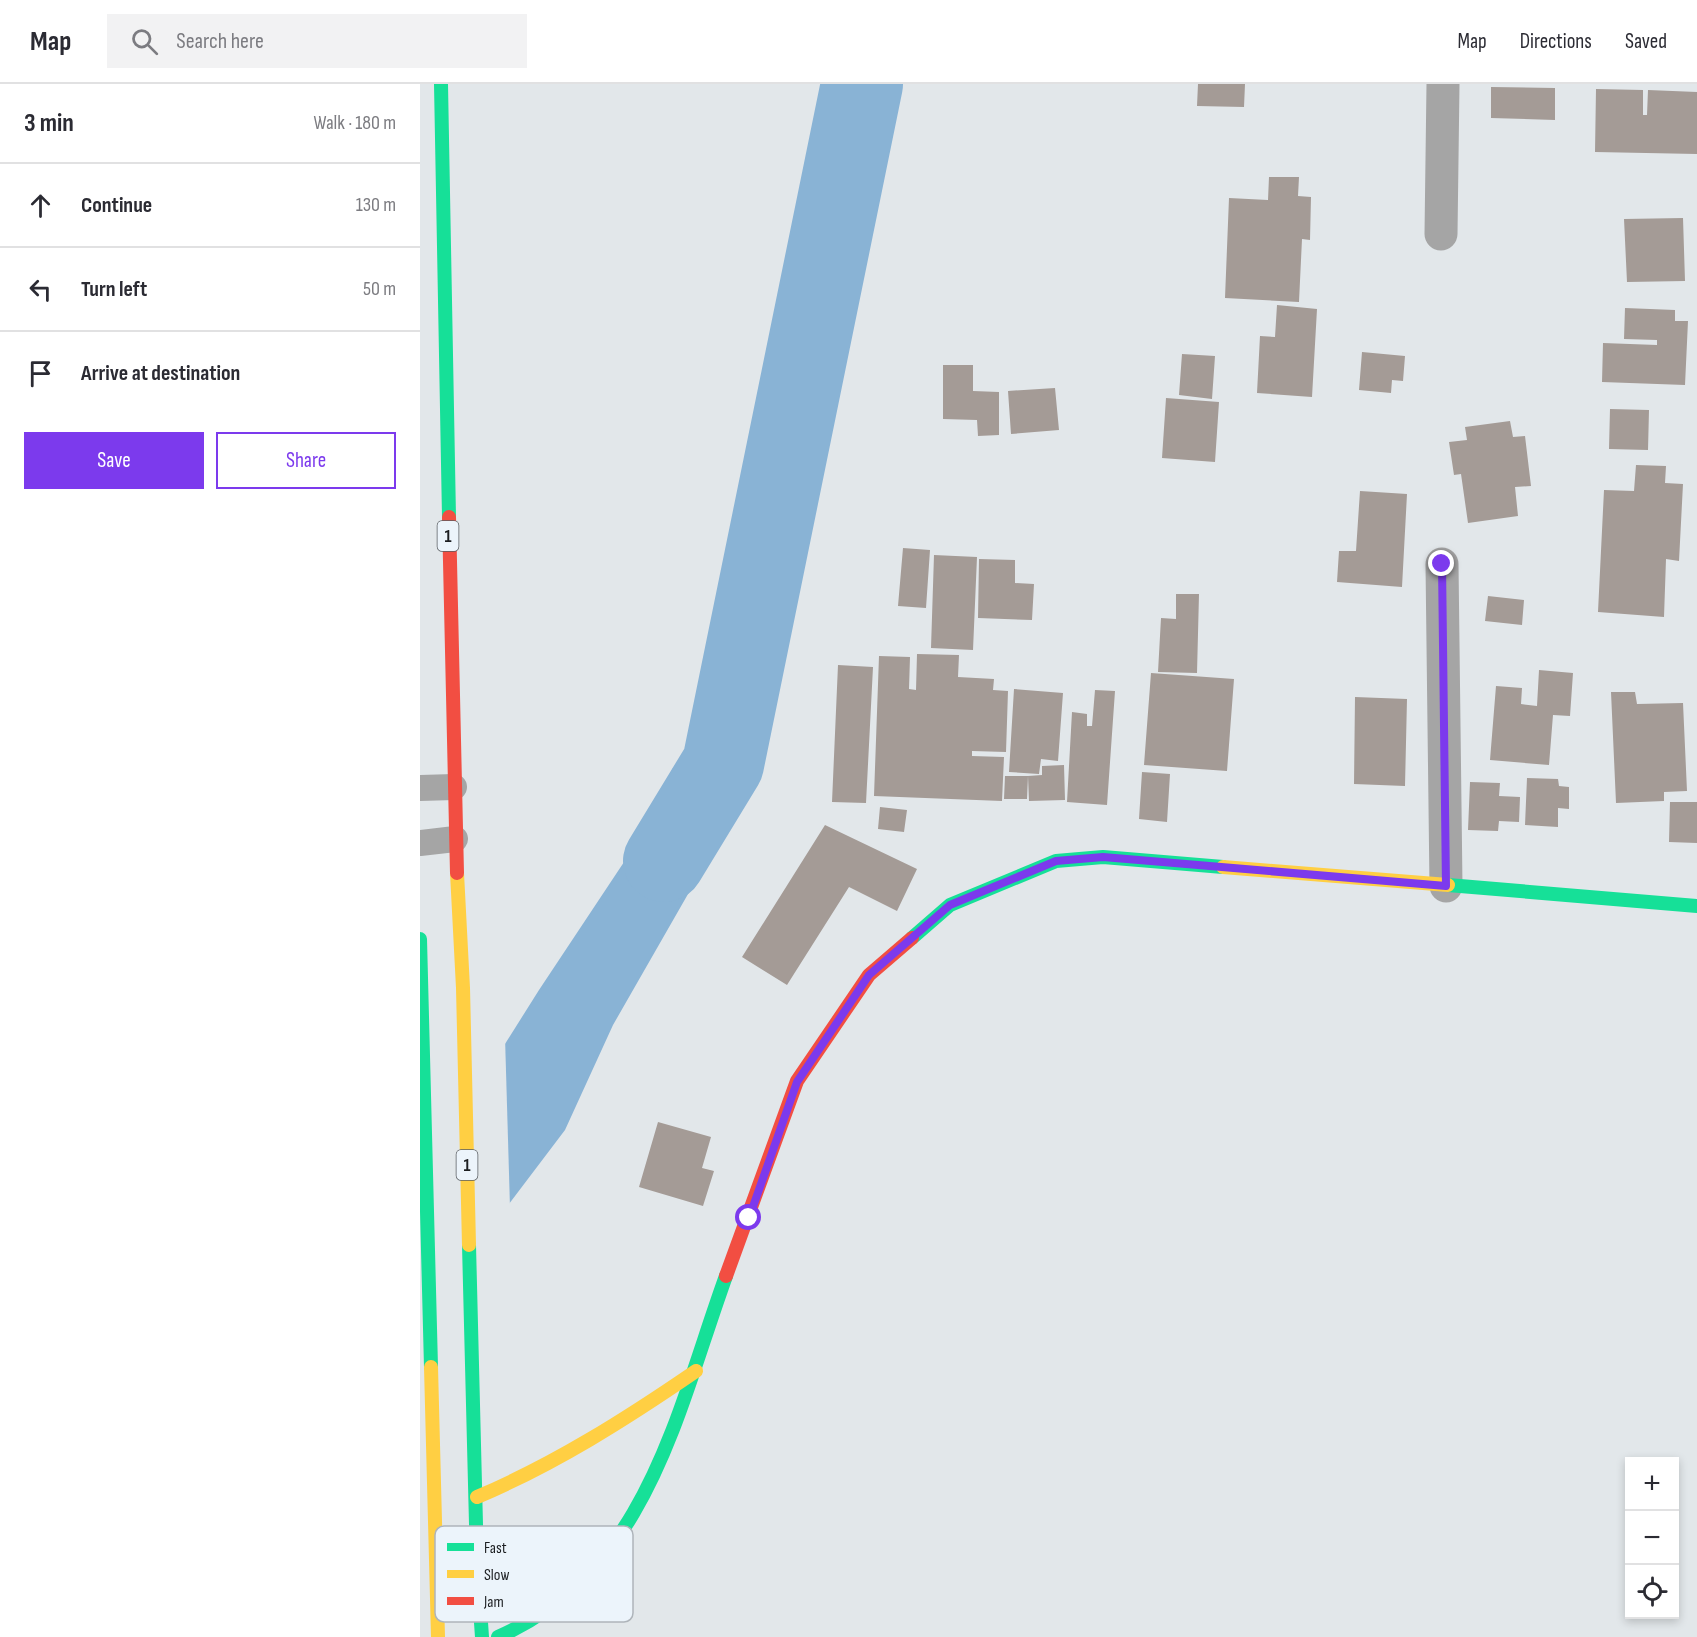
<!DOCTYPE html>
<html lang="en">
<head>
<meta charset="utf-8">
<style>
	body { margin:0; font-family:"Sofia Sans Condensed",sans-serif; background:#f2f2f3; color:#2b2b33 }
	.controls { position:absolute; right:18px; bottom:18px; display:grid; overflow:hidden; border-radius:0px; box-shadow:0 3px 9px #0003 }
	.controls button { width:54px; height:54px; display:grid; place-items:center; padding:0; border:0; border-bottom:2px solid #e1e1e2; background:#fff; color:#2b2b33; font:30px sans-serif }
	.stop { position:absolute; width:18px; height:18px; margin:-14px; border:4px solid #7c3aed; border-radius:50%; background:#fff }
	.stop.end { background:#7c3aed; border-color:#fff; box-shadow:0 2px 6px #0008 }
	.list { margin:0; padding:0; list-style:none }
	h2 { display:flex; justify-content:space-between; align-items:center; height:78px; margin:0; padding:0 24px; font-size:26px }
	h2 small { font-size:20px; font-weight:400; color:#7c7c81 }
	.list li { display:grid; grid-template-columns:39px 1fr auto; gap:18px; align-items:center; box-sizing:border-box; height:84px; padding:0 24px; border-top:2px solid #e1e1e2 }
	.list b { display:block; font-size:22px; white-space:nowrap }
	.list em { font-size:20px; font-style:normal; color:#7c7c81 }
	.actions { display:flex; gap:12px; padding:18px 24px }
	.actions a { flex:1; padding:14px 0; border:2px solid #7c3aed; border-radius:0px; text-align:center; font-size:21px; color:#7c3aed }
	.actions .main { background:#7c3aed; color:#fff }
	.icon { flex:none; width:33px; height:33px; fill:none; stroke:currentColor; stroke-width:2; stroke-linecap:round; stroke-linejoin:round }
	.map { position:relative; flex:none; width:1277px; height:1553px; overflow:hidden }
	header { display:flex; align-items:center; gap:36px; box-sizing:border-box; height:84px; padding:0 30px; background:#fff; border-bottom:2px solid #e1e1e2 }
	header strong { font-size:28px }
	nav { display:flex; gap:33px; margin-inline-start:auto; font-size:21px }
	.search { width:420px; height:54px; background:#f2f2f3; display:flex; align-items:center; gap:15px; box-sizing:border-box; padding:0 21px; border-radius:0px; color:#7c7c81; font-size:22px }
	main { display:flex }
	aside { flex:1; background:#fff }
	.map>svg:first-child { display:block }
	.water { fill:#89b3d5 }
	.pier { fill:#e2e7ea }
	.lines { fill:none; stroke-linecap:round; stroke-linejoin:round }
	.river { stroke:#89b3d5; stroke-width:82 }
	.building { fill:#a49b96 }
	.lane { stroke:#a5a5a5; stroke-width:26 }
	.street { stroke:#a5a5a5; stroke-width:33 }
	.fast { stroke:#16e098; stroke-width:14 }
	.slow { stroke:#ffcf43; stroke-width:14 }
	.jam { stroke:#f24e42; stroke-width:14 }
	.route { stroke:#7c3aed; stroke-width:8 }
	.labels { text-anchor:middle; stroke-width:6; stroke-linejoin:round; paint-order:stroke }
	.shield { fill:#ecf4fb; stroke:#5a5e62; stroke-width:1.5 }
	.shield-label { font-size:18px; font-weight:bold; fill:#1c1e21 }
	.key { fill:#ecf4fb; stroke:#aeb4ba; stroke-width:1.5 }
	.key-label { font-size:16px; fill:#1c1e21 }
</style>
</head>
<body>
<header>
<strong>Map</strong>
<div class="search"><svg class="icon" aria-label="search" viewBox="0 0 24 24"><circle cx="10" cy="10" r="6"/><path d="M15 15l6 6"/></svg>Search here</div>
<nav><a>Map</a><a>Directions</a><a>Saved</a></nav>
</header>
<main>
<aside>
<h2>3 min<small>Walk · 180 m</small></h2>
<ul class="list">
<li><svg class="icon" aria-label="ahead" viewBox="0 0 24 24"><path d="M12 20V5M6 11l6-6 6 6"/></svg><div><b>Continue</b></div><em>130 m</em></li>
<li><svg class="icon" aria-label="left" viewBox="0 0 24 24"><path d="M17 20v-9H6M10 6l-5 5 5 5"/></svg><div><b>Turn left</b></div><em>50 m</em></li>
<li><svg class="icon" aria-label="arrive" viewBox="0 0 24 24"><path d="M6 21V4h12l-3 4 3 4H6"/></svg><div><b>Arrive at destination</b></div></li>
</ul>
<div class="actions"><a class="main">Save</a><a>Share</a></div>
</aside>
<div class="map">
<svg width="1277" height="1553" viewBox="0 0 1277 1553">
	<rect width="100%" height="100%" fill="#e2e7ea"/>
	<path class="water" d="M303 680 311 735 193 941 145 1046 11 1223 0 1095 119 906 208 772 253 684Z"/>
	<path class="pier" d="M85 953 90 1124 13 1225 0 1089Z"/>
	<g class="lines">
		<path class="river" d="M244 777 303 680 442 0"/>
	</g>
	<path class="building" d="M778 0H825L824 23 777 22Z
		M1071 3 1135 4V36L1071 34Z
		M1176 5 1223 6V31H1227L1228 6 1277 8V70L1175 68Z
		M849 93H879L878 112 891 113 890 156 882 155 879 218 805 214 809 114 848 116Z
		M1263 134 1265 197 1207 198 1204 135Z
		M857 221 897 225 892 313 837 309 840 252 855 253Z
		M1205 224 1255 226V237H1268L1265 301 1182 298 1183 259 1237 261V256L1204 255Z
		M942 268 985 272 983 297 972 296 971 309 939 306Z
		M762 270 795 272 792 315 759 311Z
		M523 281H553V307L579 308V351L558 352 557 336 523 335Z
		M635 304 639 346 591 350 588 307Z
		M746 314 799 318 795 378 742 374Z
		M1190 325 1229 326 1228 366 1189 365Z
		M1090 337 1093 353 1105 352 1111 402 1095 403 1098 432 1048 439 1041 390 1034 391 1029 358 1047 356 1045 343Z
		M1216 381 1246 382 1245 399 1263 400 1259 477 1246 475 1244 533 1178 528 1184 406 1214 407Z
		M940 407 987 410 982 503 917 498 919 467H936Z
		M483 464 510 466 506 524 478 522Z
		M514 471 557 473 553 566 511 564Z
		M559 475 595 476V499L614 500 612 536 558 534Z
		M756 510H779L777 589 738 588 741 534 756 535Z
		M1068 512 1104 516 1102 541 1065 537Z
		M497 570 539 571 538 593 574 595 573 606 588 607 586 668 552 667V672L584 673 582 717 454 712 459 572 490 573 489 605 496 606Z
		M418 581 453 583 446 719 412 718Z
		M1119 586 1153 589 1150 632 1133 631 1129 681 1070 676 1076 602 1102 604 1101 620 1117 622Z
		M731 589 814 595 807 687 724 681Z
		M594 605 643 609 638 677 621 675 619 690 589 688Z
		M675 606 695 607 687 721 647 718 652 628 667 630V642H672Z
		M1191 608H1215L1217 620 1263 619 1267 707 1244 708V717L1196 719Z
		M935 613 987 615 985 702 934 700Z
		M644 681 645 716 609 717 608 692 622 691V682Z
		M722 688 750 690 747 738 719 735Z
		M585 692H608L607 715H584Z
		M1107 694 1138 695 1139 702 1149 703V725L1138 724V743L1105 741Z
		M1050 698 1080 699 1079 712 1100 713 1099 738 1079 737 1078 747 1048 746Z
		M1250 718H1277V759L1249 758Z
		M460 723 487 726 484 748 458 745Z
		M405 741 497 785 477 827 429 803 367 901 322 873Z
		M238 1038 291 1053 282 1084 294 1087 283 1122 219 1103Z"/>
	<g class="lines">
		<path class="lane" d="M0 704 34 703
			M0 759 35 755"/>
		<path class="street" d="M1021 150 1023 0
			M1022 480 1026 802"/>
		<path class="fast" d="M21 0 29 433
			M1028 801 1277 822
			M492 854 530 821 636 777 683 773 803 783
			M0 855 11 1283
			M49 1161 57 1480 62 1553
			M78 1553C227 1488 256 1330 306 1192"/>
		<path class="slow" d="M803 783 1028 801
			M37 789 43 904 49 1161
			M11 1283 18 1553
			M57 1413C135 1380 206 1335 276 1287"/>
		<path class="jam" d="M29 433 37 789
			M306 1192 377 997 449 891 492 854"/>
	</g>
	<g class="lines">
		<path class="route" d="M329 1134 377 998 449 891 530 821 636 777 683 773 1026 802 1022 480"/>
	</g>
	<g class="labels">
		<g class="shield">
			<rect x="17.5" y="437" width="21" height="30" rx="4.5"/>
			<rect x="36.5" y="1066" width="21" height="30" rx="4.5"/>
		</g>
		<g class="shield-label">
			<text x="28" y="458">1</text>
			<text x="47" y="1087">1</text>
		</g>
	</g>
	<rect x="15" y="1442" width="198" height="96" rx="9" class="key"/>
	<rect x="27" y="1459" width="27" height="8" fill="#16e098"/>
	<rect x="27" y="1486" width="27" height="8" fill="#ffcf43"/>
	<rect x="27" y="1513" width="27" height="8" fill="#f24e42"/>
	<g class="key-label">
		<text x="64" y="1469">Fast</text>
		<text x="64" y="1496">Slow</text>
		<text x="64" y="1523">Jam</text>
	</g>
</svg>
<div class="controls">
<button>+</button>
<button>−</button>
<button><svg class="icon" aria-label="locate" viewBox="0 0 24 24"><circle cx="12" cy="12" r="6"/><path d="M12 2v4M12 18v4M2 12h4M18 12h4"/></svg></button>
</div>
<div class="stop" style="left:329px;top:1134px"></div>
<div class="stop end" style="left:1022px;top:480px"></div>
</div>
</main>
</body>
</html>
